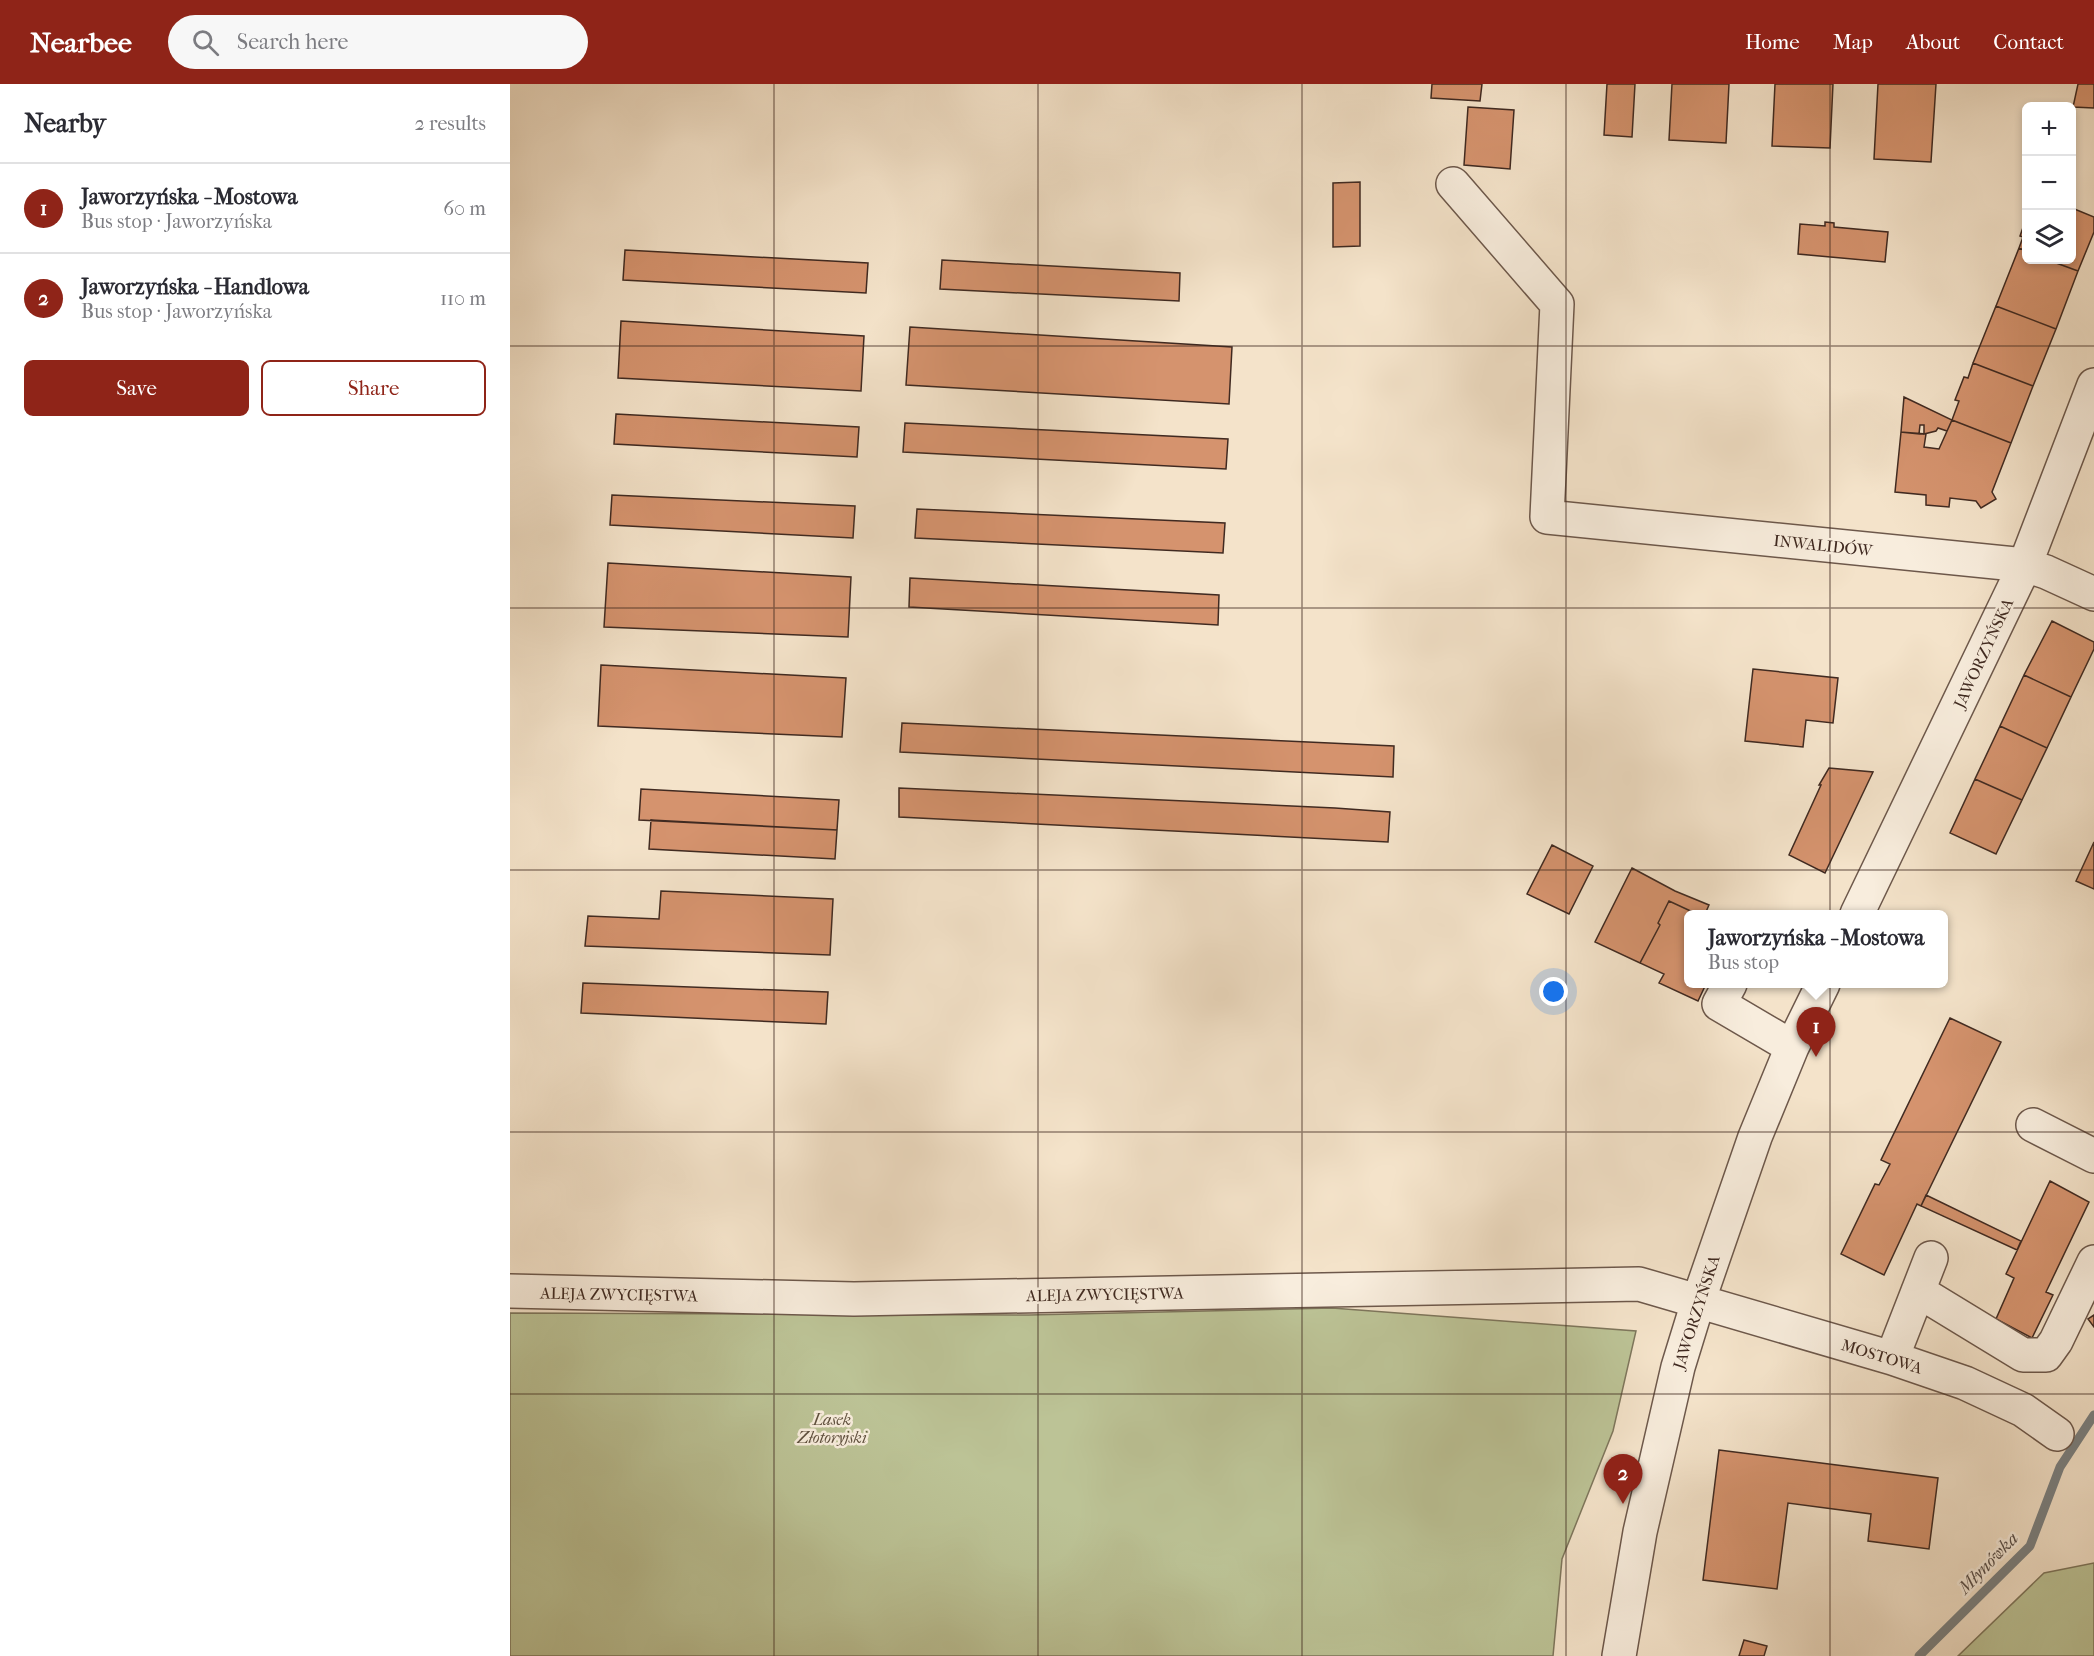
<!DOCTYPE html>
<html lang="en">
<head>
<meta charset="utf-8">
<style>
	body { margin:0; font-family:"IM FELL French Canon",serif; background:#f7f7f7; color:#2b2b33 }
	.controls { position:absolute; right:18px; top:18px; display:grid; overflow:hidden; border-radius:9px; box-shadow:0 3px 9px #0003 }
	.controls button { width:54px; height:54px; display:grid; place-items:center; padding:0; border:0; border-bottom:2px solid #e1e1e2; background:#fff; color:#2b2b33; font:30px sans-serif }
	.you { position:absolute; left:1044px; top:908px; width:21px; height:21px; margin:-15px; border:4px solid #fff; border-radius:50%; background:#1a73e8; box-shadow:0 0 0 9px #1a73e833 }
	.badge { display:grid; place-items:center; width:39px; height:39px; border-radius:50%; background:#8f2418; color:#fff; font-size:20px; font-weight:700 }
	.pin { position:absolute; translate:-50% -50px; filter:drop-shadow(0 2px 3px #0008) }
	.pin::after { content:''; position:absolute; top:32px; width:21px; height:18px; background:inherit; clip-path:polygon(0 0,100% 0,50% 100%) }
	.popup { position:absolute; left:1174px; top:826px; width:264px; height:78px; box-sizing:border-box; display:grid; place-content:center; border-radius:9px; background:#fff; filter:drop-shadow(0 2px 4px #0005); font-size:20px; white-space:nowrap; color:#7c7c81 }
	.popup b { font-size:22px; color:#2b2b33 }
	.popup::after { content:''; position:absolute; left:50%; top:100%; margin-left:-12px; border:12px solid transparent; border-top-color:#fff }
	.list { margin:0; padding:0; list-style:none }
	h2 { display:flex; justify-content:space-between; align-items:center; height:78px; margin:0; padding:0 24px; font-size:26px }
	h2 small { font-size:20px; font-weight:400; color:#7c7c81 }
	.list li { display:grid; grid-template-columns:39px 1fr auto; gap:18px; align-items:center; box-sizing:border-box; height:90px; padding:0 24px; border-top:2px solid #e1e1e2 }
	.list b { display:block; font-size:22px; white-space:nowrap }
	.list p { margin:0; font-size:20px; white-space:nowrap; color:#7c7c81 }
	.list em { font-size:20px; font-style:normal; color:#7c7c81 }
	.actions { display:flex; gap:12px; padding:18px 24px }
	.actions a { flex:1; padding:14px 0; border:2px solid #8f2418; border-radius:9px; text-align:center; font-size:21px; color:#8f2418 }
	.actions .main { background:#8f2418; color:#fff }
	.icon { flex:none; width:33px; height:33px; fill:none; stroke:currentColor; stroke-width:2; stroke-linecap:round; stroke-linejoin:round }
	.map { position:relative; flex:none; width:1584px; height:1572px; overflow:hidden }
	header { display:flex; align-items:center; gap:36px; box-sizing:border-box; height:84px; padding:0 30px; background:#8f2418; color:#fff }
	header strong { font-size:28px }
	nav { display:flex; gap:33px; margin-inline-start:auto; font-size:21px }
	.search { width:420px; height:54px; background:#f7f7f7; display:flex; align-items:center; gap:15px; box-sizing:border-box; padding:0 21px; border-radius:33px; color:#7c7c81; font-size:22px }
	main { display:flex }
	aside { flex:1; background:#fff }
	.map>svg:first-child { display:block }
	.green { fill:#bcc396; stroke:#7e765c; stroke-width:1.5 }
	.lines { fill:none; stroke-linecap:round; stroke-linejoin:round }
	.stream { stroke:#7a8182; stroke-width:9 }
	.building { fill:#d5936e; stroke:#402a21; stroke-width:1.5 }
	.minor-casing { stroke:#6d584b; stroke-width:36 }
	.minor { stroke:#f8eddd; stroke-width:33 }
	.grid { fill:none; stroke:#402a21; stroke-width:1.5; stroke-opacity:0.55 }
	.labels { text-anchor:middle; stroke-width:5; stroke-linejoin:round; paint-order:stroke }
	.street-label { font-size:16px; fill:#402a21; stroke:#f8eddd }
	.park-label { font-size:16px; font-style:italic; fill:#5f503e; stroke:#f8eddd }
	.water-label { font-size:18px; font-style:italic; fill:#584e49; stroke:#f8eddd }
</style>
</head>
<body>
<header>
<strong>Nearbee</strong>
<div class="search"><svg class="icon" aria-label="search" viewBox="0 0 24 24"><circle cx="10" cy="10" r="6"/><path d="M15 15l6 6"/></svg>Search here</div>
<nav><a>Home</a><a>Map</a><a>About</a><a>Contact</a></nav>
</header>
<main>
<aside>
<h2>Nearby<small>2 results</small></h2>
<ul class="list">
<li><span class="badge">1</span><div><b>Jaworzyńska - Mostowa</b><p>Bus stop · Jaworzyńska</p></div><em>60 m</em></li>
<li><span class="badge">2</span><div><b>Jaworzyńska - Handlowa</b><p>Bus stop · Jaworzyńska</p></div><em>110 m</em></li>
</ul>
<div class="actions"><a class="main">Save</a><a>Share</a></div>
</aside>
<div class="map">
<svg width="1584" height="1572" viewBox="0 0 1584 1572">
	<rect width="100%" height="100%" fill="#f4e3ca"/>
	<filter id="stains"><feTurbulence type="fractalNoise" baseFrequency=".00333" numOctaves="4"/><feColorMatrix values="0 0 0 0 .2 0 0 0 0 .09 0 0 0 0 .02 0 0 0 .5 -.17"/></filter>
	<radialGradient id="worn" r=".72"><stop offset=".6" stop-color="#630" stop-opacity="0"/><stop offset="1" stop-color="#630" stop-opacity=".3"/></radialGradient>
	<path class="green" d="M822 1224 1126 1247 1103 1347 1052 1475 1043 1572H0V1229L519 1231Z
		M1584 1479V1572H1448L1534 1489Z"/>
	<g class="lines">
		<path class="stream" d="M1409 1572 1520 1462 1550 1383 1584 1331"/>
	</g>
	<path class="building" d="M922 0H972L970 17 921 14Z
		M1097 0H1125L1122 53 1094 51Z
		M1162 0H1219L1216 59 1159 56Z
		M1265 0H1323L1320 64 1262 62Z
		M1368 0H1426L1421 78 1364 75Z
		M1568 0H1584V24L1563 23Z
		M958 23 1004 26 1000 85 954 81Z
		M850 98V162L823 163V99Z
		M1562 124 1584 133V148L1568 187 1538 176H1562Z
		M1516 135V167L1509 164 1513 153 1510 152Z
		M1315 138 1324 139V143L1378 148 1375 178 1288 170 1290 140 1315 142Z
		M1509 164 1516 167V176H1538L1568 187 1546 245 1486 222Z
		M115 166 358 179 356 209 113 196Z
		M432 176 670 189 669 217 430 205Z
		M1486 222 1546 245 1523 302 1463 279Z
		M111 237 354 252 351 307 108 294Z
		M400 243 722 263 719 320 396 301Z
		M1463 279 1523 302 1501 359 1442 336 1449 317 1445 316 1454 293 1458 294Z
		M1394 313 1442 336 1437 347 1428 344 1426 347 1414 350V341H1410L1409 350 1391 348Z
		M106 330 349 343 347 373 104 360Z
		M1442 336 1501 359 1482 408 1486 415 1471 424 1466 417 1440 414 1439 423 1416 421V411L1385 408 1391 348 1416 350 1414 363 1429 365Z
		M395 339 718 355 716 385 393 368Z
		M102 411 345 422 343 454 100 441Z
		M407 425 715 439 713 469 405 454Z
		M98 479 341 493 338 553 94 543Z
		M400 494 709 511 708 541 399 523Z
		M1542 537 1584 558V565L1561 613 1514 591Z
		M91 581 336 594 332 653 88 642Z
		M1243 585 1328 594 1323 639 1296 636 1293 663 1235 657Z
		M1514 591 1561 613 1537 664 1490 642Z
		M392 639 884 662 883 693 390 668Z
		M1490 642 1537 664 1512 716 1465 695Z
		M1319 684 1363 688 1315 789 1279 771 1311 701H1309Z
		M1465 695 1512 716 1486 770 1440 749Z
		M389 704 825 724 880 728 878 758 389 733Z
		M131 705 329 716 327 746 129 736Z
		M141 736 327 746 325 775 139 765Z
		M1584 758V805L1566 797Z
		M1042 761 1083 782 1059 830 1017 810Z
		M1122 784 1165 807 1199 821 1195 830H1187L1159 817 1148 839 1150 841 1130 879 1085 858Z
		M151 807 323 815 320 871 75 862 78 832 149 835Z
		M1159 817 1187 830H1178V900H1196L1188 917 1149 899 1154 890 1130 879 1150 841 1148 839Z
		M73 899 318 908 316 940 71 929Z
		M1440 934 1491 958 1411 1122 1407 1120 1374 1191 1331 1170 1365 1100 1369 1101 1380 1080 1371 1076Z
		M1540 1097 1579 1118 1536 1208 1543 1211 1522 1254 1486 1235 1504 1194 1496 1190Z
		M1416 1111 1511 1157 1507 1166 1411 1122Z
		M1584 1231V1243L1578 1235Z
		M1209 1366 1428 1394 1419 1465 1358 1457 1361 1430 1278 1419 1267 1505 1193 1496Z
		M1234 1556 1257 1562 1254 1572H1229Z"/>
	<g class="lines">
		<defs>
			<path id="minor" d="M943 100 1047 220 1037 433 1515 481 1536 488 1584 510
				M1347 830 1515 481 1584 301
				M1220 900 1209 920 1282 963
				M1523 1041 1584 1072
				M0 1207 344 1215 1129 1200 1382 1274 1455 1299 1513 1326 1547 1350
				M1408 1207 1513 1271H1536L1546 1257 1584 1178
				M1382 1274 1421 1174
				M1109 1572 1130 1448 1168 1283 1188 1218 1245 1053 1282 963 1313 900"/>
		</defs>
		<use href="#minor" class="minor-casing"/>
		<use href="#minor" class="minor"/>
	</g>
	<path class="grid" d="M264 0V1572M528 0V1572M792 0V1572M1056 0V1572M1320 0V1572M0 262H1584M0 524H1584M0 786H1584M0 1048H1584M0 1310H1584"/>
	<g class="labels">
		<g class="street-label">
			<text transform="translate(1313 461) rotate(6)" y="6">INWALIDÓW</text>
			<text transform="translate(1473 569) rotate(-65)" y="6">JAWORZYŃSKA</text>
			<text transform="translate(109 1210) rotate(1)" y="6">ALEJA ZWYCIĘSTWA</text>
			<text transform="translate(595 1210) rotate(-1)" y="6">ALEJA ZWYCIĘSTWA</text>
			<text transform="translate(1186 1228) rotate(-72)" y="6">JAWORZYŃSKA</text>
			<text transform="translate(1372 1272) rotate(17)" y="6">MOSTOWA</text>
		</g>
		<g class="park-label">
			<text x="322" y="1341">Lasek<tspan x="322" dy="18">Złotoryjski</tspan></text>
		</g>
		<g class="water-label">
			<text transform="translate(1478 1479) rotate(-46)" y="6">Młynówka</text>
		</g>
	</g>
	<rect width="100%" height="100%" filter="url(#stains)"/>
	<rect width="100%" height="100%" fill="url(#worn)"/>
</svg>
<div class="controls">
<button>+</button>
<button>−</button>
<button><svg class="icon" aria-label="layers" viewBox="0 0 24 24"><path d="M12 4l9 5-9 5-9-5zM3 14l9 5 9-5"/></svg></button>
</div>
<div class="you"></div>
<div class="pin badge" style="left:1306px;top:973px">1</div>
<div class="popup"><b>Jaworzyńska - Mostowa</b>Bus stop</div>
<div class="pin badge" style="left:1113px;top:1420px">2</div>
</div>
</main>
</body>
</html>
